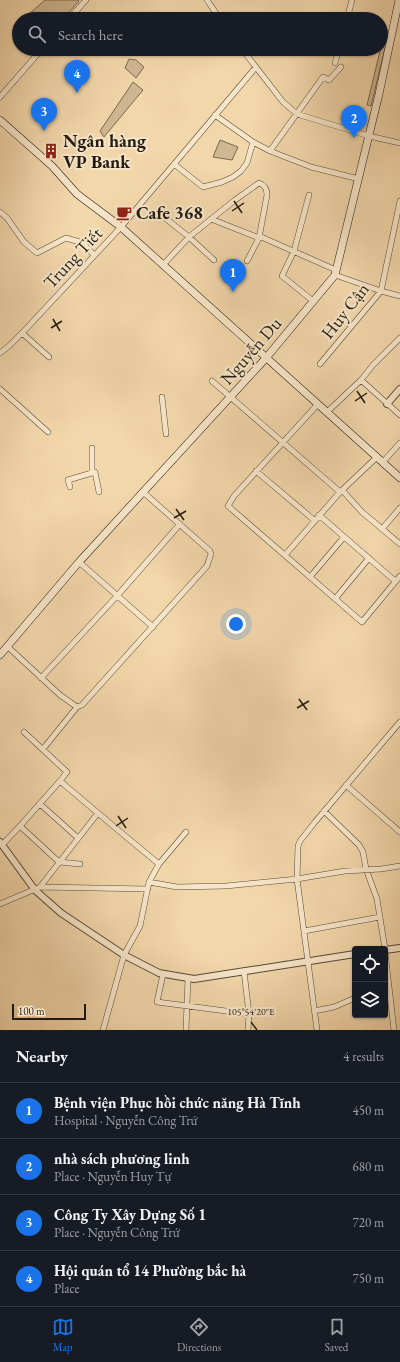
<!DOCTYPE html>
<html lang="en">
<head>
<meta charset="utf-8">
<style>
	body { margin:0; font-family:"EB Garamond",serif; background:#242831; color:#f1f3f6 }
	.controls { position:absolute; right:12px; bottom:12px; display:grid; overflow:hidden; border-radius:4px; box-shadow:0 1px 3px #0004 }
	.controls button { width:36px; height:36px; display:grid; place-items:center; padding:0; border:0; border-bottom:1px solid #363941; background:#171b24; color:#f1f3f6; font:20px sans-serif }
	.scale { position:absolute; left:12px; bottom:10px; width:74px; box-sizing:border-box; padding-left:4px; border:2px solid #231a11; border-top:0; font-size:11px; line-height:14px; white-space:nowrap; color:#231a11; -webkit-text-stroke:3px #f7e5c8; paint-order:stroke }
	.you { position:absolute; left:236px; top:624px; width:14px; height:14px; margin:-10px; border:3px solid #fff; border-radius:50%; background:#1a73e8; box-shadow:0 0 0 6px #1a73e833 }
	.badge { display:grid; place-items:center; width:26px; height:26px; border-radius:50%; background:#1a73e8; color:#fff; font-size:13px; font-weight:700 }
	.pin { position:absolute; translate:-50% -33px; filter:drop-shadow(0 1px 2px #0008) }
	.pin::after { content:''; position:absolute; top:21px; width:14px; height:12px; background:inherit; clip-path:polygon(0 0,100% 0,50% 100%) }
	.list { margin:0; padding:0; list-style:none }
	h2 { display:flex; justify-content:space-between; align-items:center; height:52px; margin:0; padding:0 16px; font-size:17px }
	h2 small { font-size:13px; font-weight:400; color:#9ea1a6 }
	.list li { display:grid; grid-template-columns:26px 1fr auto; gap:12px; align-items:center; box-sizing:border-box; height:56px; padding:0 16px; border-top:1px solid #363941 }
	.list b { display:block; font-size:15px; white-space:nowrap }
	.list p { margin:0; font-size:13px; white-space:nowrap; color:#9ea1a6 }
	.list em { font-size:13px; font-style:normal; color:#9ea1a6 }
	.icon { flex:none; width:22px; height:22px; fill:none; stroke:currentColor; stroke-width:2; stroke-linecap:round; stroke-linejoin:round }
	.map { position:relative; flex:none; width:400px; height:1030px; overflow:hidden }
	.search { position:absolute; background:#171b24; box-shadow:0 1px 3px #0004; left:12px; right:12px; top:12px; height:44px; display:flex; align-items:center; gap:10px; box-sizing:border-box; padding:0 14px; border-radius:22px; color:#9ea1a6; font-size:15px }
	.sheet { height:276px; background:#171b24 }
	nav { display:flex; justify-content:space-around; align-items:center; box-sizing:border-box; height:56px; border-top:1px solid #363941; background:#171b24; font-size:11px; color:#9ea1a6 }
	nav a { display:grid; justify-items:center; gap:2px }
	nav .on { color:#1a73e8 }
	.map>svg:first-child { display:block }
	.green { fill:#cfb791; stroke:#796851 }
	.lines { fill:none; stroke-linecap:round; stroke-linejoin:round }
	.minor-casing { stroke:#574938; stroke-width:6 }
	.tertiary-casing { stroke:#574938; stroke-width:8 }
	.secondary-casing { stroke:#231a11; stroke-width:8 }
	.minor { stroke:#f7e5c8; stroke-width:5 }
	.tertiary { stroke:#f7e5c8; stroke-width:6 }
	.secondary { stroke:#f7e5c8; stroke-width:7 }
	.ticks { fill:none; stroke:#231a11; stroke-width:1.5 }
	.labels { text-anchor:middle; stroke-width:4; stroke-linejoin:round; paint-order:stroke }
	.poi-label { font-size:18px; font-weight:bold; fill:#231a11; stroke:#f7e5c8; text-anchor:start }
	.street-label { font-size:18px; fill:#231a11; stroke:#f7e5c8 }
	.ticks-label { font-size:10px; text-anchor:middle; fill:#231a11; stroke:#f7e5c8; stroke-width:4; stroke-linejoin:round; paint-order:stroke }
</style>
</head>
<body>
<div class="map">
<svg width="400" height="1030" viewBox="0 0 400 1030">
	<rect width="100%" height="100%" fill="#f2d7ab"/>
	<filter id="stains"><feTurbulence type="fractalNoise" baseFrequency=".005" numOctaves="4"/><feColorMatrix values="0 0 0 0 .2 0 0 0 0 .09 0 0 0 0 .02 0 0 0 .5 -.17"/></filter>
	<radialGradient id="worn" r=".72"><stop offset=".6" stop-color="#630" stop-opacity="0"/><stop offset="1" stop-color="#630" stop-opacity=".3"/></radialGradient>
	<path class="green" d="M45 0H78L79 1 63 19H34L29 14Z
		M381 47 385 48 371 106 367 105Z
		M129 59 136 60 144 67 136 78 125 68Z
		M133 82 143 90 104 137 100 131Z
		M220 140 238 147 232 160 213 157Z"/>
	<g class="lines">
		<defs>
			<path id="minor" d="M207 0 220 19
				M69 19 86 0
				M347 19 352 0
				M242 49 283 102 297 114 369 136 400 143
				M335 63 339 49
				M341 67 329 80 323 77 270 151 311 167 359 179
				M0 97 42 49
				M253 142 270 151
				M174 164 203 187 222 182 233 177 241 171 247 163 253 142 215 115
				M309 195 294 251 282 276 313 301
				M0 212 7 218 24 242 37 253 66 238 83 243 94 255
				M165 218 189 237 214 260
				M211 219 259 238
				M259 236 336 270
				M163 265 189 237 235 200 259 183C265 185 267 190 267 195L259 238 247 261
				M335 275 381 291 400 296
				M22 333 49 357
				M0 353 9 346 25 330 121 227 256 67
				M320 364 381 291 400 201
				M361 380 400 415
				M212 381 340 492
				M0 389 48 432
				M162 397 166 434
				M318 404 234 496 228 506 362 622 400 576
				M327 412 361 380 373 365 400 338
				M92 448V472
				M383 462 400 443
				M256 471 314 520
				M70 487 68 480 95 472 99 492
				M342 490 362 512 400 544
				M319 515 395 581
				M382 529 400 508
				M285 555 340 492 377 457
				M79 562 153 627
				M310 577 344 537
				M335 599 369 558
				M8 647 60 695 77 707
				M41 678 117 596 180 524
				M24 732 67 772 60 781
				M43 749 77 707 82 705 207 566 211 554 210 551 143 492
				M346 785 400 832
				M40 804 78 838
				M324 811 359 845 363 852 366 869 377 899 385 949
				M98 813 40 887 148 889
				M20 826 59 862 80 864
				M2 845 20 826 60 781 124 835 159 864
				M149 882 159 864 186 832
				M0 904 38 888
				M304 931 380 917
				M385 952 394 1030
				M244 971 249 1014 248 1030
				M163 974 157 1002 249 1014
				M314 1011 334 1007 355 998
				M103 1030 124 955 140 926 149 882 177 887 226 886 297 879 345 871 381 869 400 866
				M186 1030 188 978
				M317 1030 297 879 298 846 300 841 315 822 400 722"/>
			<path id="tertiary" d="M387 404 400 389
				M0 842 35 890 61 913 124 955 159 973 194 979 355 954
				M385 950 400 948"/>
			<path id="secondary" d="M0 120 52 166 77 194 121 227 400 478
				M0 655 79 562 266 358 335 275 379 94 399 0"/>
		</defs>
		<use href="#minor" class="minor-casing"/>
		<use href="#tertiary" class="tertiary-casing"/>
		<use href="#secondary" class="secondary-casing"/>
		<use href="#minor" class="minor"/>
		<use href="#tertiary" class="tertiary"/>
		<use href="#secondary" class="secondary"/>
	</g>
	<path class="ticks" d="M234 201 242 213M232 211 244 203M53 319 60 331M51 328 62 321M357 391 365 403M355 401 367 393M176 509 184 520M174 518 186 511M299 699 307 710M297 708 309 701M118 816 126 828M116 826 128 818M251 1022 257 1030"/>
	<defs>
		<symbol id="building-bare" viewBox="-9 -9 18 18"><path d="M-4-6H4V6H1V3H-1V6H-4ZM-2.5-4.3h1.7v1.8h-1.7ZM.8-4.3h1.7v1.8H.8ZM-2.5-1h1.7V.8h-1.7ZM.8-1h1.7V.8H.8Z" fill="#8f2418" stroke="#f7e5c8" stroke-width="2.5" paint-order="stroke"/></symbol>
		<symbol id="cafe-bare" viewBox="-9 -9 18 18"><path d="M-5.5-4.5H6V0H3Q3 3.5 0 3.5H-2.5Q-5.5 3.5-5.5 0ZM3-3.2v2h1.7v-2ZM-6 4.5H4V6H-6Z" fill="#8f2418" stroke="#f7e5c8" stroke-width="2.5" paint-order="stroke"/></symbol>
	</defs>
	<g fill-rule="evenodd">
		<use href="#building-bare" x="40" y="140" width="22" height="22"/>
		<use href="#cafe-bare" x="113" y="202" width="22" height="22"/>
	</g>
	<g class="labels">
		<g class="poi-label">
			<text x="63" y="147">Ngân hàng<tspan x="63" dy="21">VP Bank</tspan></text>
			<text x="136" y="219">Cafe 368</text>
		</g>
		<g class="street-label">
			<text transform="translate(73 258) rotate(-47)" y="6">Trung Tiết</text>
			<text transform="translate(345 311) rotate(-52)" y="6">Huy Cận</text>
			<text transform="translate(251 351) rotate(-49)" y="6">Nguyễn Du</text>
		</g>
	</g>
	<g class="ticks-label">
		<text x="251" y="1015">105°54'20"E</text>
	</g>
	<rect width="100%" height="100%" filter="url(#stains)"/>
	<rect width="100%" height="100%" fill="url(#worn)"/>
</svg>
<div class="controls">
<button><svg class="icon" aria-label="locate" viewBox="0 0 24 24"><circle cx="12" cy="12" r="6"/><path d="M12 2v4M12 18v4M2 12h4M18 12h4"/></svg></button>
<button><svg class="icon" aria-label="layers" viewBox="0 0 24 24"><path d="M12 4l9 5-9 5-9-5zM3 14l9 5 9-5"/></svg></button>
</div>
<div class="scale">100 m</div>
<div class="you"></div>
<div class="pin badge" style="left:233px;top:292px">1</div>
<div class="pin badge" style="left:354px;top:138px">2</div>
<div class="pin badge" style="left:44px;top:131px">3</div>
<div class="pin badge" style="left:77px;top:93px">4</div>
<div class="search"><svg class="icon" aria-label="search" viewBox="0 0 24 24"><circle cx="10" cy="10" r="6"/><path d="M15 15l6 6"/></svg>Search here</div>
</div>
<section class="sheet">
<h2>Nearby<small>4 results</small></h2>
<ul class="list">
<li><span class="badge">1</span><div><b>Bệnh viện Phục hồi chức năng Hà Tĩnh</b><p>Hospital · Nguyễn Công Trứ</p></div><em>450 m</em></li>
<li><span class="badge">2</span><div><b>nhà sách phương linh</b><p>Place · Nguyễn Huy Tự</p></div><em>680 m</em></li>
<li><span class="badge">3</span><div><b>Công Ty Xây Dựng Số 1</b><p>Place · Nguyễn Công Trứ</p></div><em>720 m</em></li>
<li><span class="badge">4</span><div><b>Hội quán tổ 14 Phường bắc hà</b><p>Place</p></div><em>750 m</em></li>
</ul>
</section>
<nav>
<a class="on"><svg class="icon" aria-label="map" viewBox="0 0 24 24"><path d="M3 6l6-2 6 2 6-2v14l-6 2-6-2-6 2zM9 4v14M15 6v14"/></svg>Map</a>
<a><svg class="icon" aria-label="directions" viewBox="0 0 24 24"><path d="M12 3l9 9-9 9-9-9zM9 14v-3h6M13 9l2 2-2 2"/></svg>Directions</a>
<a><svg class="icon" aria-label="saved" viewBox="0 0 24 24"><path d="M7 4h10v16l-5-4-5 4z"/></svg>Saved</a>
</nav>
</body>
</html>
